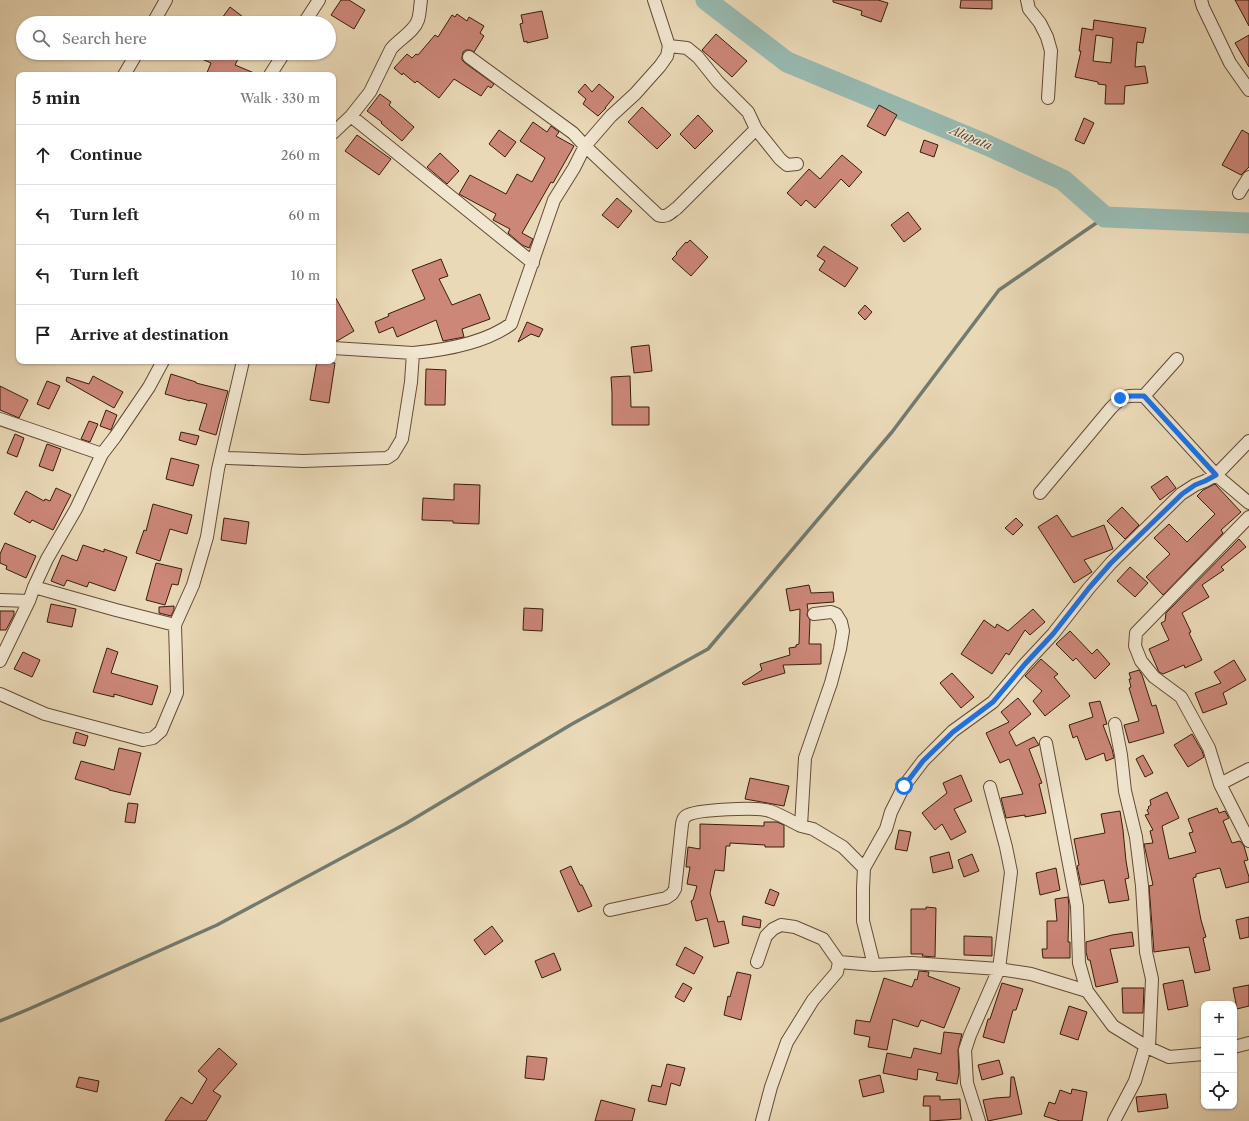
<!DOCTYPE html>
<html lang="en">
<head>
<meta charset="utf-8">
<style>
	body { margin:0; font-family:"Libre Caslon Text",serif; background:#f6f6f6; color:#202124 }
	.controls { position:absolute; right:12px; bottom:12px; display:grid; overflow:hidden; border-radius:8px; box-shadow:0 1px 3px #0004 }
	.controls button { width:36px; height:36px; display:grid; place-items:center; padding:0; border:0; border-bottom:1px solid #e0e0e0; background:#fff; color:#202124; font:20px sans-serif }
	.stop { position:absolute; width:12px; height:12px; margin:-9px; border:3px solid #1a73e8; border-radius:50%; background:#fff }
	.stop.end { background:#1a73e8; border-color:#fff; box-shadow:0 1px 4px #0008 }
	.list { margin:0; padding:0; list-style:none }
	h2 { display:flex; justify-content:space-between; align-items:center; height:52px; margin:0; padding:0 16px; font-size:17px }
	h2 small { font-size:13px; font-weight:400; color:#757577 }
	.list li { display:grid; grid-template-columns:26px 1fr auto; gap:12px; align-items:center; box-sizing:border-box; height:60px; padding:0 16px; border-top:1px solid #e0e0e0 }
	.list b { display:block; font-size:15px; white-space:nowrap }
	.list em { font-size:13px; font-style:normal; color:#757577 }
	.icon { flex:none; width:22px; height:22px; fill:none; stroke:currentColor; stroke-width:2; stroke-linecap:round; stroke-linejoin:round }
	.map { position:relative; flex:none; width:1249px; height:1121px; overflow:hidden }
	.search { position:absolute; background:#fff; box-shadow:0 1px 3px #0004; left:16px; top:16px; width:320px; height:44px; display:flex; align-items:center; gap:10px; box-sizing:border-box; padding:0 14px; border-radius:22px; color:#757577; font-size:15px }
	.panel { position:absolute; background:#fff; box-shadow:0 1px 3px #0004; left:16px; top:72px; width:320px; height:292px; border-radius:8px }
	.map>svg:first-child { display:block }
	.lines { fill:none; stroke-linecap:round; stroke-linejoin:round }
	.stream { stroke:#727b6f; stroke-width:3.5 }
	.river { stroke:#98bab1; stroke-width:21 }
	.building { fill:#cc8779; stroke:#381c0c; fill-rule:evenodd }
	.street-casing { stroke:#644b37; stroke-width:14 }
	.street { stroke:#f1e6d0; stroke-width:12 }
	.route { stroke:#1a73e8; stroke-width:5 }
	.labels { text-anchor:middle; stroke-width:3; stroke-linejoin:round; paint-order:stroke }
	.water-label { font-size:12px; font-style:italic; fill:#554b3e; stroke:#f1e6d0 }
</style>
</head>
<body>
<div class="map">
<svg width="1249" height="1121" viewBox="0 0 1249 1121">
	<rect width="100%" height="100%" fill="#ead9b7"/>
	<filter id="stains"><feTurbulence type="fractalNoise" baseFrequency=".005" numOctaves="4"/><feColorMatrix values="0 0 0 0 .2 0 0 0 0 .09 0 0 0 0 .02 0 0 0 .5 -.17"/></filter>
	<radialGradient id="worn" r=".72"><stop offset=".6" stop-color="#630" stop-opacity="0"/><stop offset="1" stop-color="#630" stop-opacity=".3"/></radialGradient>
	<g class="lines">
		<path class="stream" d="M0 1021 29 1009 217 925 405 824 572 724 708 649 892 432 999 290 1105 217"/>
		<path class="river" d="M706 0 787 62 987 145 1063 180 1105 217 1249 223"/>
	</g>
	<path class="building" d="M341 0H349L365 10 354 29 331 15Z
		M833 0H878L888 3 881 22 861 15 862 11 833 2Z
		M961 0H992V9L960 8Z
		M1235 0H1249V26Z
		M230 7 251 23H229L222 18Z
		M542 11 548 38 527 43V41L524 42 520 24 523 23 521 15Z
		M457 14 467 21 469 17 484 26 480 33 484 36 474 52 470 50H466L463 52 462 57V60L465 63 494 84 491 88 488 86 481 96 454 79 439 98 417 81 415 83 403 73 402 75 394 68 407 54 412 58 416 54 418 55 435 35 438 37 452 15 455 17Z
		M1094 20 1146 28 1143 43 1137 42 1135 67 1145 66 1148 83 1125 86 1124 104H1105L1106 85 1098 84V82L1075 77 1081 51H1079L1082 28 1093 30ZM1096 35 1113 38 1111 63 1093 61Z
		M716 34 747 61 732 77 702 50Z
		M1249 35V67L1235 43Z
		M188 53H241L235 65 259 75H206L211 63Z
		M585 84 592 92 599 84 614 97 605 108H606L598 116 583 104 586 99 578 92Z
		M380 94 391 102 389 105 414 127 402 141 381 123 382 122 367 111Z
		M879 105 897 115 885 136 867 126Z
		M642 107 671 135 657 149 628 122Z
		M698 115 713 131 695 149 680 134Z
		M1084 118 1094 123 1084 144 1075 140Z
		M533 122 547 132 551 126 559 132 556 136 574 146 553 183 551 182 522 233 533 239 529 248 522 245 508 233 510 229 493 220 496 214 459 194 470 175 506 194 517 174 532 182 545 158 520 141Z
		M499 130 516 142 505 157 489 144Z
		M1242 130 1249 134V167L1241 175 1222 165Z
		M357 135 391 159 379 175 345 151Z
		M924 140 938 145 934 157 920 152Z
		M440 153 459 171 447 184 427 167Z
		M842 155 862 172 849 187 841 179 815 208 806 200 801 206 787 193 809 169 820 179Z
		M617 198 632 211 618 228 602 215Z
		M908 212 921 229 904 242 891 225Z
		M690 240 708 257 691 276 672 259 677 254 676 253 686 242 687 243Z
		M824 246 858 268 845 287 819 270 825 261 817 256Z
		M441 259 448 276 439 279 452 305 480 294 490 319 462 329 464 337 443 341 436 320 397 337 393 327 379 333 375 322 389 316 388 314 425 299 412 270Z
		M333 293 354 331 337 341H333Z
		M865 305 872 312 865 320 858 313Z
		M527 322 543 329 539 337 531 334 518 342Z
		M649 345 652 371 634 373 631 347Z
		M317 361 335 363 329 403 310 400Z
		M426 369 446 370 445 405H425Z
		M171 374 196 382V383L228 391 216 435 199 430 207 404 190 400V401L165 394Z
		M93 376 123 392 114 408 66 381 67 377 89 384Z
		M630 376 631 407H649V425H612V393L611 377Z
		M47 381 60 386 49 409 37 404Z
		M0 386 28 400 19 418 0 410Z
		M106 410 117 415 111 430 100 426Z
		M89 421 98 424 90 442 81 439Z
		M181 432 199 436 196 445 179 440Z
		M15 434 24 438 17 457 7 453Z
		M47 444 61 449 53 471 39 466Z
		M171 458 199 465 193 486 166 479Z
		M1167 476 1176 488 1160 500 1151 487Z
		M454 484 480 485 479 524 453 523V521L422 520 423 498 454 500Z
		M1215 484 1241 512 1221 530 1223 533 1163 595 1146 577 1170 554 1154 538 1169 524 1187 542 1215 514 1197 496 1203 490Z
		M56 488 71 495 53 530 32 520 30 523 14 514 26 491 44 501 45 499 50 501Z
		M153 504 192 515 187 534 170 529 160 561 136 553 144 530 146 531Z
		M1122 507 1139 525 1125 539 1107 521Z
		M1057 515 1072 537 1104 525 1113 549 1084 560 1092 572 1074 583 1038 527Z
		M224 518 249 522 246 544 221 540Z
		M1016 518 1023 525 1013 535 1005 528Z
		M1239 539 1246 547 1221 567 1224 570 1202 585 1209 597 1182 613 1191 632 1189 633 1202 660 1185 668 1184 665 1163 674 1159 672 1149 649 1169 640 1161 623 1165 621 1166 613Z
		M5 543 36 556 26 578 6 569 7 566 0 563V554Z
		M83 545 104 552V549L127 557 115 591 89 582 87 587 67 580 64 586 51 581 62 555 77 561Z
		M156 563 182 569 178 585 172 584 165 605 146 600Z
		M1130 567 1148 583 1135 597 1117 581Z
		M809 585 811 593 833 592 834 602 807 604 808 610 807 615 810 620 809 644H821V664L783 665 785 673 744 685 742 683 762 670 760 664 790 655 789 648 796 647V645L799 644 800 609 790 611 786 589Z
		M51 604 76 609 72 627 47 622Z
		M174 606V610L171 616 159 613V607Z
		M524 608 543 609 542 631 523 630Z
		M1033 609 1045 622 1030 635 1025 630 1009 655 1006 653 992 674 961 654 984 620 995 628 997 624 1008 631Z
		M0 611H14V615L6 630H0Z
		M1070 631 1092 654 1097 649 1110 664 1095 679 1076 658 1073 661 1056 644Z
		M107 648 118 652 111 673 158 686 152 705 114 694V697L93 692Z
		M23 652 40 660 32 677 14 669Z
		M1041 659 1058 674 1054 677 1070 696 1045 716 1033 701 1042 691 1025 676Z
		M1234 660 1246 680 1223 693 1227 704 1203 713 1195 693 1221 683 1214 672Z
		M1139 670 1142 675 1152 706 1156 705 1164 733 1129 743 1124 725 1139 721 1129 688 1131 687 1129 679H1131L1129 673Z
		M952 673 974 697 961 708 940 683Z
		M1018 698 1031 714 1009 732 1016 746 1034 737 1039 745 1029 749 1042 783 1039 784 1046 813 1025 817V815L1006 818 1001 798 1023 794 1009 759 1000 763 986 733 1009 722 1001 712Z
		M1100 701 1107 724 1103 725 1112 749 1114 758 1106 761 1104 753 1086 760 1077 736 1073 738 1069 725 1093 717 1089 703Z
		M76 732 88 736 85 746 73 743Z
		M1192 734 1202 751 1204 757 1188 767 1174 745Z
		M119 748 141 753 130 795 109 790V789L75 779 81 761 114 770Z
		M1143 755 1153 773 1145 777 1136 759Z
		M961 775 972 801 954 809 966 832 951 840 942 824 935 830 922 813 947 793 943 783Z
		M750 778 789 786 784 806 745 799Z
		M1167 792 1179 818 1162 826 1169 859 1196 852 1189 833 1193 832 1188 819 1217 808 1219 813 1225 811 1229 818 1223 821 1232 843 1240 841 1244 846 1248 860 1244 861 1249 877V882L1226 888 1220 868 1196 874V877L1193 878 1201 920 1206 937 1203 938 1210 970 1195 973 1189 947 1154 952 1149 886 1153 885 1144 844 1153 843 1150 831 1153 830 1145 815 1149 814 1147 810 1149 808 1148 807 1151 805 1150 800Z
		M128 803 138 804 135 823 125 822Z
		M1120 811 1123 830 1126 861 1129 878 1125 879 1129 900 1109 903 1104 880 1081 885 1077 866 1079 865 1074 839 1105 833 1101 814Z
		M764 822H777L784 825V847H765V845L730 843V846H726L724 871 715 870 710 893 718 922 724 921 729 943 714 947 707 918 696 921 691 901 693 900 697 886 687 884 690 867H686L688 847 700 849V824L764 826Z
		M899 830 911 832 907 851 895 849Z
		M949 852 953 868 933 873 930 857Z
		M972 854 979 871 964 877 958 860Z
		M571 866 580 885H582L592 906 578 912 560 871Z
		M1056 868 1060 890 1040 895 1036 873Z
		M770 889 779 893 774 906 765 903Z
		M1068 897 1069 906 1068 942H1070V958H1043L1042 949H1047V921H1057L1055 899Z
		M926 907 936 908 935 957 922 956 923 954H911V909H926Z
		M743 916 761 920 760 928 742 925Z
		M1249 917V937L1240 939 1236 920Z
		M492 926 503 941 485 955 474 940Z
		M1132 932 1134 946 1110 949 1118 982 1096 987 1090 960H1088L1086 952V942L1112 935Z
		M964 936 992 937V956L964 955Z
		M685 947 703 957 694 974 676 965Z
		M554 953 561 970 542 978 535 961Z
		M919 971 929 972 928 976 960 988 944 1028 921 1020 918 1027 893 1019 887 1050 868 1047 870 1037 854 1034 856 1020 870 1022 884 978 912 987 915 979 917 980Z
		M737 972 751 975 741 1020 724 1015 728 996 730 997Z
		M1183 980 1188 1006 1168 1010 1163 984Z
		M683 983 692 988 684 1002 675 997Z
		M1002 983 1023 989 1016 1010H1013L1004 1043 983 1037 988 1019H990Z
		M1249 985V1006L1237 1009 1233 988Z
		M1122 988H1144L1143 1013H1123Z
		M1069 1006 1087 1012 1078 1040 1060 1034Z
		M944 1032 962 1034 958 1050 959 1073 957 1084 936 1080 938 1073 918 1069 917 1080 883 1073 887 1053 911 1058 914 1048 941 1054Z
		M219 1048 237 1064 213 1091 221 1096 206 1121H165L181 1097 192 1104 207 1079 198 1071Z
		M527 1056 547 1058 544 1080 525 1078Z
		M999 1060 1003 1074 982 1080 978 1065Z
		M667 1064 685 1068 680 1086 671 1083 666 1105 648 1101 652 1085 661 1087Z
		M880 1075 884 1092 863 1097 859 1080Z
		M79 1077 99 1081 97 1092 76 1087Z
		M1011 1077H1014L1022 1114 988 1121 983 1100 995 1098 1010 1097Z
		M1072 1089 1087 1092 1082 1121H1060L1044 1116 1049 1102 1055 1104 1060 1090 1071 1094Z
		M1166 1094 1168 1108 1138 1112 1136 1097Z
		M924 1096H940V1100L960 1099 961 1119 930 1121V1106H923Z
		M601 1100 635 1109 632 1121H595Z"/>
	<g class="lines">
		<defs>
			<path id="street" d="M1027 0 1029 9 1040 23 1047 37 1051 51 1048 98
				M1201 0 1203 7 1230 63 1249 90
				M153 23 166 0
				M304 23 319 0
				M669 46 687 48 698 57 718 82 748 112 756 129 780 159 787 165 797 164
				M469 57 573 133 585 146 658 215C667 218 670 213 677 208L756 129
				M124 75 137 53
				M270 75 284 53
				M351 116 533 263
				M333 133 351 116 370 92 391 49C399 39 414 32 418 20 420 14 420 6 421 0
				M1239 193 1249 177
				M333 348 413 353
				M1144 396 1177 359
				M0 419 102 454
				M221 456 228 458 303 461 387 458 393 454 402 439 411 382 413 353C445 350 485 343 511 324L554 200 574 168 585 146 611 116 635 94 660 66 667 56 669 46 654 0
				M1040 493 1111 408C1124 395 1126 395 1144 396L1216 475 1249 441
				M1249 517 1136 633 1135 646 1141 661 1154 677 1181 697 1209 748 1220 784 1249 841
				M34 587 116 610 175 625
				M0 600 29 601
				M814 614 831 612 836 614 841 622 843 631 840 649 831 683 805 758 801 826 813 829 843 847 864 868
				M0 661 29 601 34 587 47 559 76 509 102 454 115 437 149 387 163 361
				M0 694 45 714 143 740 153 738 161 731 177 693 175 625 193 585 207 537 218 469 243 361
				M1115 724 1121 755 1125 791 1136 837 1142 886 1146 952 1152 979 1149 1048
				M1046 743 1077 906 1079 963 1087 991
				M1220 784 1249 769
				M610 910 666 898 672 894 675 889 682 824C683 820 683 818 686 816 696 809 758 807 770 811 781 815 791 821 801 826
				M757 962 766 936 773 929 781 925 795 927 823 939 839 962
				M874 965 863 921V888L864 868 886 829 891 812 904 786 923 761 953 731 993 702 1025 664 1053 634 1089 588 1111 563 1181 494 1195 485 1205 481 1216 475 1249 503
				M1234 1047 1249 1043
				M762 1121 771 1087 787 1042 813 1000 837 972 839 962 874 965 912 963 999 969 1031 974 1087 991 1113 1026 1149 1048 1169 1057 1204 1054
				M979 1121 967 1083 965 1050 970 1035 999 969 1011 872 1006 847 990 787
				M1114 1121 1135 1081 1144 1051 1149 1048"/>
		</defs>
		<use href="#street" class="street-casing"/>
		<use href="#street" class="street"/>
	</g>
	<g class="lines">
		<path class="route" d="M904 786 923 761 953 732 993 702 1025 664 1053 634 1089 588 1111 563 1182 494 1195 485 1205 481 1216 475 1144 396H1130L1120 398"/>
	</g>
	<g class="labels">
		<g class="water-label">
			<text transform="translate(971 138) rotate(23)" y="4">Alapata</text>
		</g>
	</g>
	<rect width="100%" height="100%" filter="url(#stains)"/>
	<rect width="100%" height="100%" fill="url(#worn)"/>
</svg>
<div class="controls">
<button>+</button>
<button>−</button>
<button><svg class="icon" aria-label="locate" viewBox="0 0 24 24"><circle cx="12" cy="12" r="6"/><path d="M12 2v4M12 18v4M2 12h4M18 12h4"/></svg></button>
</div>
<div class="stop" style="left:904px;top:786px"></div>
<div class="stop end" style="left:1120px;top:398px"></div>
<div class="search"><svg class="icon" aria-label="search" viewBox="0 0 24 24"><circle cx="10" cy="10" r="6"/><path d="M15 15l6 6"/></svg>Search here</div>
<section class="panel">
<h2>5 min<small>Walk · 330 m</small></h2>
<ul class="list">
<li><svg class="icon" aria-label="ahead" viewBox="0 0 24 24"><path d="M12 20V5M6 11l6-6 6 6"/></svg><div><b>Continue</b></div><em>260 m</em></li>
<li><svg class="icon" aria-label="left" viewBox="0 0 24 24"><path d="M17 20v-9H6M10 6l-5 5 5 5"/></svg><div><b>Turn left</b></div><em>60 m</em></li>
<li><svg class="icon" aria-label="left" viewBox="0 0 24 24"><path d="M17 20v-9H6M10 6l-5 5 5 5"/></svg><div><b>Turn left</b></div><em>10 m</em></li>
<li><svg class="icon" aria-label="arrive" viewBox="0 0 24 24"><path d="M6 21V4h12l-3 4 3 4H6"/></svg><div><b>Arrive at destination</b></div></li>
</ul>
</section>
</div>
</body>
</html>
